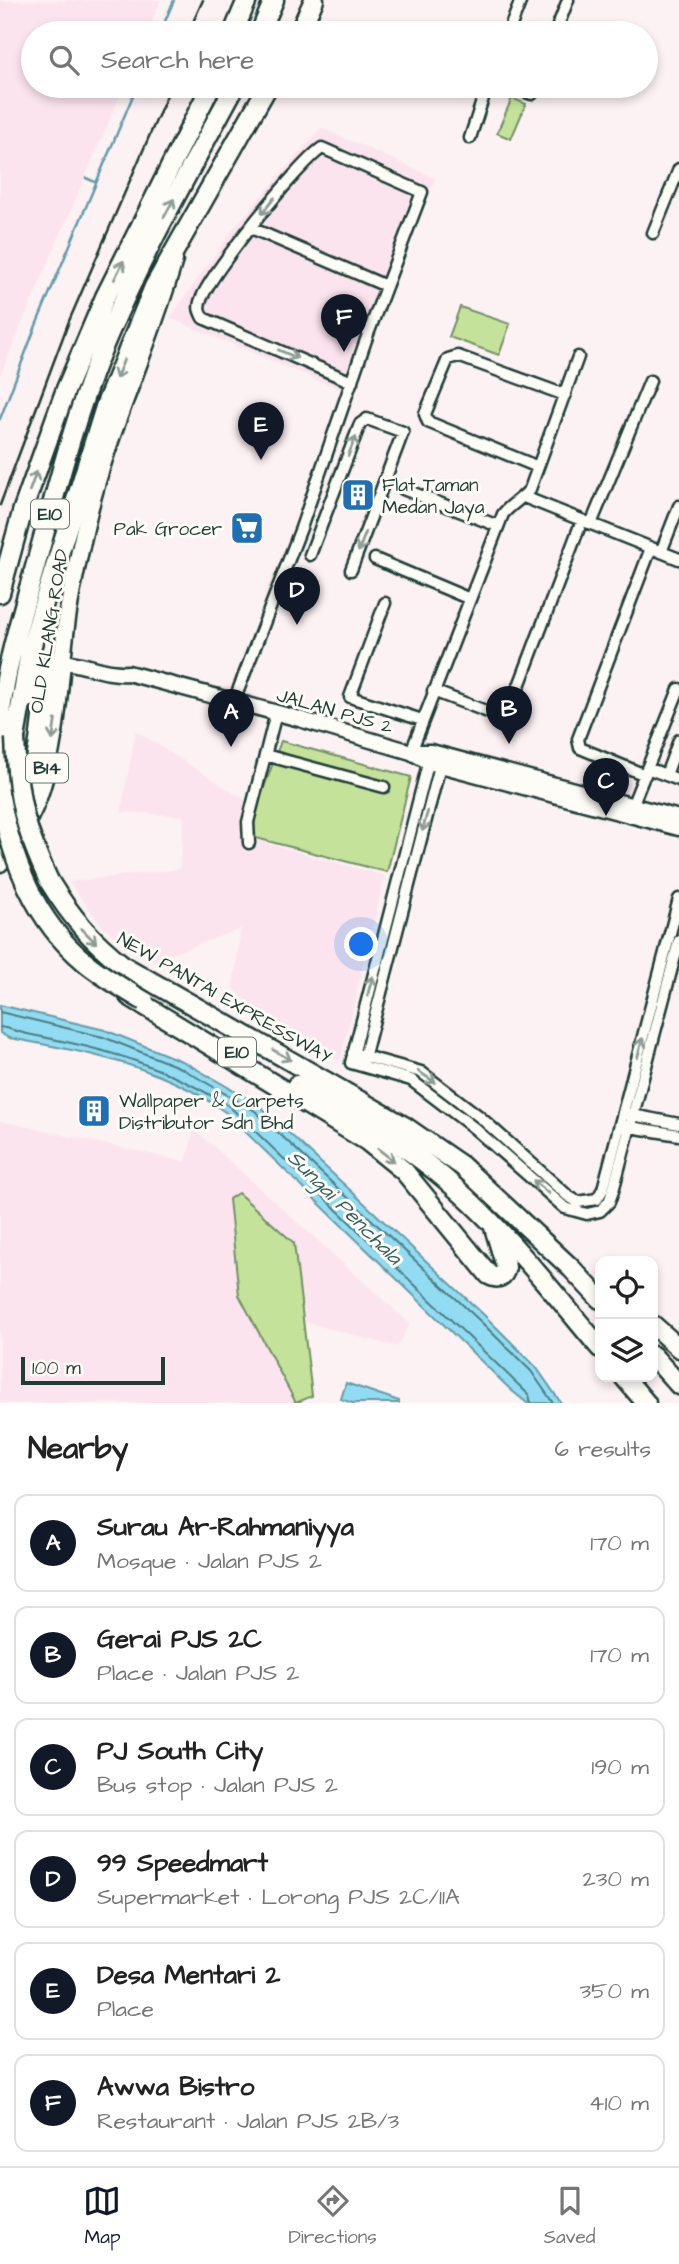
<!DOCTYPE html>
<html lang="en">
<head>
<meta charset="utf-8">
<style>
	body { margin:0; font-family:"Architects Daughter",sans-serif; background:#f2f2f2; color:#222 }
	.controls { position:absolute; right:21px; bottom:21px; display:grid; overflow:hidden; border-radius:14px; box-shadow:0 4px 10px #0003 }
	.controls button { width:63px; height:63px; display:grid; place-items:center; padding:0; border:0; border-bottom:2px solid #e0e0e0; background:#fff; color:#222; font:35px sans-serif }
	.scale { position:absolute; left:21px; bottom:18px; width:144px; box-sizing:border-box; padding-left:7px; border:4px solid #1f3d34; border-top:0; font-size:19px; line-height:24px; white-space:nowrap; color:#1f3d34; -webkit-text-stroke:5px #fdfcf7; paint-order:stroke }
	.you { position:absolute; left:362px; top:945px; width:24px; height:24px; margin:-18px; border:5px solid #fff; border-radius:50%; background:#1a73e8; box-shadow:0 0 0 10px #1a73e833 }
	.badge { display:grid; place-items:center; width:46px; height:46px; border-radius:50%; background:#111827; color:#fff; font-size:23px; font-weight:700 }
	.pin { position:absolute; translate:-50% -58px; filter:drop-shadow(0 2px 4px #0008) }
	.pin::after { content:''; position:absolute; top:37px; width:24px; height:21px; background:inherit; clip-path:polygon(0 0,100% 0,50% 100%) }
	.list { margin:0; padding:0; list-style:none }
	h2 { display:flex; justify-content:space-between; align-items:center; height:91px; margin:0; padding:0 28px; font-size:30px }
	h2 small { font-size:23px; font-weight:400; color:#767676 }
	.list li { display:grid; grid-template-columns:46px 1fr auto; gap:21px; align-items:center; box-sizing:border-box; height:98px; margin:0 14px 14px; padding:0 14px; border:2px solid #e0e0e0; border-radius:14px }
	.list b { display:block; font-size:26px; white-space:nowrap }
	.list p { margin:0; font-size:23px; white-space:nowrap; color:#767676 }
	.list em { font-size:23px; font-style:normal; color:#767676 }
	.icon { flex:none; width:38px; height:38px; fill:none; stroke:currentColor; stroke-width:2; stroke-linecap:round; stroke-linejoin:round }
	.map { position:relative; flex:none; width:679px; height:1403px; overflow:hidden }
	.search { position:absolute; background:#fff; box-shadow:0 4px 10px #0003; left:21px; right:21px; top:21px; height:77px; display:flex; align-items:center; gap:18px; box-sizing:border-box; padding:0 24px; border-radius:38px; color:#767676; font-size:26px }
	.sheet { height:763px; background:#fff }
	nav { display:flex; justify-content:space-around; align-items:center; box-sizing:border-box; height:98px; border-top:2px solid #e0e0e0; background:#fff; font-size:19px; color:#767676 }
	nav a { display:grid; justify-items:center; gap:4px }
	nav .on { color:#111827 }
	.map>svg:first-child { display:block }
	.built { fill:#fbe4ee }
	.green { fill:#c4e29a; stroke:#729067; stroke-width:2 }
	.water { fill:#92dcf3; stroke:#649ca7; stroke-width:2 }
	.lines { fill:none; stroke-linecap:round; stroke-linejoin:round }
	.shore { stroke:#4d7d80; stroke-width:2 }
	.stream { stroke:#649ca7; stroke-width:2.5 }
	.minor-casing { stroke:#1f3d34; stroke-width:15 }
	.secondary-casing { stroke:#1f3d34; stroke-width:19 }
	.primary-casing { stroke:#1f3d34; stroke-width:21 }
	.motorway-casing { stroke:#1f3d34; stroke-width:23 }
	.minor { stroke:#fdfcf7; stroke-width:10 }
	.secondary { stroke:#fdfcf7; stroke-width:14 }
	.primary { stroke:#fdfcf7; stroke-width:16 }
	.motorway { stroke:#fdfcf7; stroke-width:18 }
	.rail { stroke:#1f3d34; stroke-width:2.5 }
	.motorway-bridge-casing { stroke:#1f3d34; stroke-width:23; stroke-linecap:butt }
	.motorway-bridge { stroke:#fdfcf7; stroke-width:18 }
	.oneway { stroke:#8e9c96 }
	.labels { text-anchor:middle; stroke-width:6; stroke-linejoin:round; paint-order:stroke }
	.shield { fill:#fdfcf7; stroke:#62766e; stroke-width:2 }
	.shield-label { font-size:18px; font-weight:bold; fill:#1f3d34 }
	.poi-label { font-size:19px; fill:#1f3d34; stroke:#fdfcf7; text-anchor:start }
	.street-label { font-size:19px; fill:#1f3d34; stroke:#fdfcf7 }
	.water-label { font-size:21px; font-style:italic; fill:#365d5a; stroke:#fdfcf7 }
</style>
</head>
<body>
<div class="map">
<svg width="679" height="1403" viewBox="0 0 679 1403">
	<rect width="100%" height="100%" fill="#fcf1f3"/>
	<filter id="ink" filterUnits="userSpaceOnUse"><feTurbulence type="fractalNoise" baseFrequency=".0143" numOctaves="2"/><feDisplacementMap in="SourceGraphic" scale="14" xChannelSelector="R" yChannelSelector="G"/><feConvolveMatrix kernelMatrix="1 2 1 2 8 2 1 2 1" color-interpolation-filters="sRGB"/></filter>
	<g filter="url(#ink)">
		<path class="built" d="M161 0 147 33H33V86H124L0 375V1Z
			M321 128 435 178 353 395 170 318 234 228Z
			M136 731 245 800 240 836 385 876 340 1061 271 1026 233 987 241 929 152 961 103 927 69 882 180 869 184 816 121 812Z
			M0 1121 186 1162 194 1129 410 1324 397 1347 302 1321 294 1243 239 1295 295 1403H0Z"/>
		<path class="green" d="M512 98 526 104 511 139 497 133Z
			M460 307 510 324 499 355 449 337Z
			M281 741 411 777 387 872 252 837 257 807Z
			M238 1193 294 1243 312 1396 296 1403 239 1295 229 1199Z"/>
		<path class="water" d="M0 1005 105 1030 184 1062 259 1105 484 1315 536 1367 561 1403H527L511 1390 225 1112C213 1104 201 1095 188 1089 132 1060 70 1049 9 1038L0 1033Z
			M346 1383 399 1401V1403H352L341 1399Z"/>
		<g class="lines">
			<path class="shore" d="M0 1012 103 1037 181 1068 255 1111 479 1320 531 1371 553 1403
				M0 1027C12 1029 24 1034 37 1036 111 1050 164 1066 229 1106L529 1395 531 1403"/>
			<path class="stream" d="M160 33 174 0
				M86 178 95 182
				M0 419 37 323 137 86"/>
			<defs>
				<path id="minor" d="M508 33 521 0
					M555 33 568 0
					M506 86 532 94 535 86
					M470 138 487 86
					M251 228 386 286
					M653 233 679 169
					M538 467 428 422 425 414 448 359 458 356 565 395
					M403 489 498 526
					M524 497 679 559
					M591 524 650 381
					M661 552 679 506
					M310 555 360 424 367 419 403 432 351 570
					M375 559 470 599
					M385 603 350 697 422 720
					M433 691 496 715 504 713 511 707 582 520
					M234 701 301 528 368 334 422 192 322 148C299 163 208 276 200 302 198 309 200 312 203 318L352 382
					M411 752 503 514C511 504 522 499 530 489L578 357
					M265 755 384 787
					M430 756 351 1063 411 1080 474 1128 565 1208 587 1214 600 1211 609 1202 613 1191 679 941
					M647 768 679 780
					M645 775 580 748 578 739 651 548
					M666 775 679 740
					M632 806 679 689
					M249 843 248 822 276 713
					M353 1053 421 1072 480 1117 568 1196 578 1202 597 1199 603 1189 679 899
					M363 1062 441 762
					M627 1114 679 1124
					M624 1126 679 1135"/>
				<path id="secondary" d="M62 662C85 663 105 675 128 673L296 718 411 752 429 762 679 828
					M412 752H431L679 818"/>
				<path id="primary" d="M0 838C16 814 29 788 35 759 42 727 40 688 57 659
					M0 863C17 840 33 816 41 789 58 736 59 681 66 626 71 588 80 549 89 511 110 425 150 345 174 260"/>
				<path id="motorway" d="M233 33 247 0
					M260 33 274 0
					M299 33 314 0
					M0 593 23 509 66 389 105 297 211 86
					M31 697 34 683 45 666 62 662
					M0 726C2 676 23 610 37 560 56 491 74 419 101 352 139 260 188 173 235 86
					M15 738 30 652 45 599 106 404 154 287 268 86
					M0 766 10 721
					M0 789 17 755
					M49 881C71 917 91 940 124 966L404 1126 462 1166 571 1268 600 1299
					M129 996 367 1141 404 1171 489 1275C498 1280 504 1277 506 1267L493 1224
					M297 1085C331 1104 367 1122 399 1144 479 1197 539 1275 600 1348
					M653 1325 679 1348
					M653 1356 679 1385
					M624 1377 646 1403"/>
			</defs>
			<use href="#minor" class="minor-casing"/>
			<use href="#secondary" class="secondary-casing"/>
			<use href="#primary" class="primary-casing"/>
			<use href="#motorway" class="motorway-casing"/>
			<use href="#minor" class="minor"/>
			<use href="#secondary" class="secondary"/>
			<use href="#primary" class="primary"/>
			<use href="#motorway" class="motorway"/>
			<path class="rail" d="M188 33 203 0
				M0 505 69 321 171 86"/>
			<defs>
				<path id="motorway-bridge" d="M15 738C17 798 24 827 49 881
					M0 797C12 860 34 920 85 962 103 977 124 989 144 1001"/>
			</defs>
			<use href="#motorway-bridge" class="motorway-bridge-casing"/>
			<use href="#motorway-bridge" class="motorway-bridge"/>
		</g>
		<defs><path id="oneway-shaft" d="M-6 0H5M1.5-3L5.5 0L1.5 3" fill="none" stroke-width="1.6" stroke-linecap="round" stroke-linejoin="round" transform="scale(1.75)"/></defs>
		<g class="oneway">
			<use href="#oneway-shaft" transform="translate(268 206) rotate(128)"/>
			<use href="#oneway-shaft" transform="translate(169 208) rotate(-62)"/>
			<use href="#oneway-shaft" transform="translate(119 270) rotate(-64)"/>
			<use href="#oneway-shaft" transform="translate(288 354) rotate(23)"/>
			<use href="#oneway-shaft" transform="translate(120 369) rotate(112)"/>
			<use href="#oneway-shaft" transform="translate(352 446) rotate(-69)"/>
			<use href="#oneway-shaft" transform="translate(33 481) rotate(-70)"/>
			<use href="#oneway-shaft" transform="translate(362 542) rotate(111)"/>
			<use href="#oneway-shaft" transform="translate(54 730) rotate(98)"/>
			<use href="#oneway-shaft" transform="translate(425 821) rotate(105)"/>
			<use href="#oneway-shaft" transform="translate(89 936) rotate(45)"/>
			<use href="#oneway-shaft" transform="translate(370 986) rotate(-75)"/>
			<use href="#oneway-shaft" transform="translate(640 1048) rotate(-75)"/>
			<use href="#oneway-shaft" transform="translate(282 1055) rotate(30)"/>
			<use href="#oneway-shaft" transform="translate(427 1077) rotate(33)"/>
			<use href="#oneway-shaft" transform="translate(386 1155) rotate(38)"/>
			<use href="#oneway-shaft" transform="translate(541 1187) rotate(-139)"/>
		</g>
	</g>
	<defs>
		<symbol id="building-square" viewBox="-11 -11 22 22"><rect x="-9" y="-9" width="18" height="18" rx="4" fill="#1f6fb2" stroke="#fdfcf7"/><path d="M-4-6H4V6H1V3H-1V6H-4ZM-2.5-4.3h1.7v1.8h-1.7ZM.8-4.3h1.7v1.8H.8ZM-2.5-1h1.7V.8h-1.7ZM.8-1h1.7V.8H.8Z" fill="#fff"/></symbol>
		<symbol id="supermarket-square" viewBox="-11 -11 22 22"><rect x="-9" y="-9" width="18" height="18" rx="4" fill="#1f6fb2" stroke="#fdfcf7"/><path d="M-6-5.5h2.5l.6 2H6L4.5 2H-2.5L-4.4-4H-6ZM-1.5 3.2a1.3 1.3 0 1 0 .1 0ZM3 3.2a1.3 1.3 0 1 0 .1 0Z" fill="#fff"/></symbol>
	</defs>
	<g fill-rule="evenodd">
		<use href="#building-square" x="339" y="476" width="38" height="38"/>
		<use href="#supermarket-square" x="228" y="509" width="38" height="38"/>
		<use href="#building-square" x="75" y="1092" width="38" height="38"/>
	</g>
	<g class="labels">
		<g class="shield">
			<rect x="31" y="499.5" width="38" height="29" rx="5"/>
			<rect x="26" y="753.5" width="42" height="29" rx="5"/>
			<rect x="218" y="1037.5" width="38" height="29" rx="5"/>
		</g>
		<g class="shield-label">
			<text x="50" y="520">E10</text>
			<text x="47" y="774">B14</text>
			<text x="237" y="1058">E10</text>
		</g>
		<g class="poi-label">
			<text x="382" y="491">Flat Taman<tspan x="382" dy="22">Medan Jaya</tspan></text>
			<text x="222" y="535" text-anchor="end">Pak Grocer</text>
			<text x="119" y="1107">Wallpaper &amp; Carpets<tspan x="119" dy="22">Distributor Sdn Bhd</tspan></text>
		</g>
		<g class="street-label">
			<text transform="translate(48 631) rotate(-81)" y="7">OLD KLANG ROAD</text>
			<text transform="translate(335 710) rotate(16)" y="7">JALAN PJS 2</text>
			<text transform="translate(225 997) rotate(30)" y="7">NEW PANTAI EXPRESSWAY</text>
		</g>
		<g class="water-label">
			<text transform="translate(345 1207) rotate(45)" y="7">Sungai Penchala</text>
		</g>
	</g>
</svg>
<div class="controls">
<button><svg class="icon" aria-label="locate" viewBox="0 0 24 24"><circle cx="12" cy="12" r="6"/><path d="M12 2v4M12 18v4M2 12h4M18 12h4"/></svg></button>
<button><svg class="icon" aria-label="layers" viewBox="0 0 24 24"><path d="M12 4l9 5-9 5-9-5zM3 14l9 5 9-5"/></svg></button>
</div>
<div class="scale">100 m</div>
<div class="you"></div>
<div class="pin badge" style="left:231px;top:747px">A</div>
<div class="pin badge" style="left:509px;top:744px">B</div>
<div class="pin badge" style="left:606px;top:816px">C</div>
<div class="pin badge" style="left:297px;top:625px">D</div>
<div class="pin badge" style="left:261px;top:460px">E</div>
<div class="pin badge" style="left:344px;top:352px">F</div>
<div class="search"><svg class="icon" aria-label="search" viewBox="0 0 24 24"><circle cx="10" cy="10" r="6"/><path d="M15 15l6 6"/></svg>Search here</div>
</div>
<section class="sheet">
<h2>Nearby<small>6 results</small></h2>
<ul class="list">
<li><span class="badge">A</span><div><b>Surau Ar-Rahmaniyya</b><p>Mosque · Jalan PJS 2</p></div><em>170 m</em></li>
<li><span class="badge">B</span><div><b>Gerai PJS 2C</b><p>Place · Jalan PJS 2</p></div><em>170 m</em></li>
<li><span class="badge">C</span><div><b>PJ South City</b><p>Bus stop · Jalan PJS 2</p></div><em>190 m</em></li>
<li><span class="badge">D</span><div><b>99 Speedmart</b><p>Supermarket · Lorong PJS 2C/11A</p></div><em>230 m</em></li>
<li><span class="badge">E</span><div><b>Desa Mentari 2</b><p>Place</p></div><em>350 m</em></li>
<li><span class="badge">F</span><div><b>Awwa Bistro</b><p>Restaurant · Jalan PJS 2B/3</p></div><em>410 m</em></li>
</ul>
</section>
<nav>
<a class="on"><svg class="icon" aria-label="map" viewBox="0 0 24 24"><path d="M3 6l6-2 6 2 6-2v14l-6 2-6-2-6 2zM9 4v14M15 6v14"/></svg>Map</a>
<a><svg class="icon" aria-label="directions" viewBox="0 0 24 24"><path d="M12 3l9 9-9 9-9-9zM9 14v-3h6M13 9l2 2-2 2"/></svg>Directions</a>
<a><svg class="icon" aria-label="saved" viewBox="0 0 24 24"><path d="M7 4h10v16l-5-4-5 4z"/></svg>Saved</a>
</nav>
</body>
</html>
